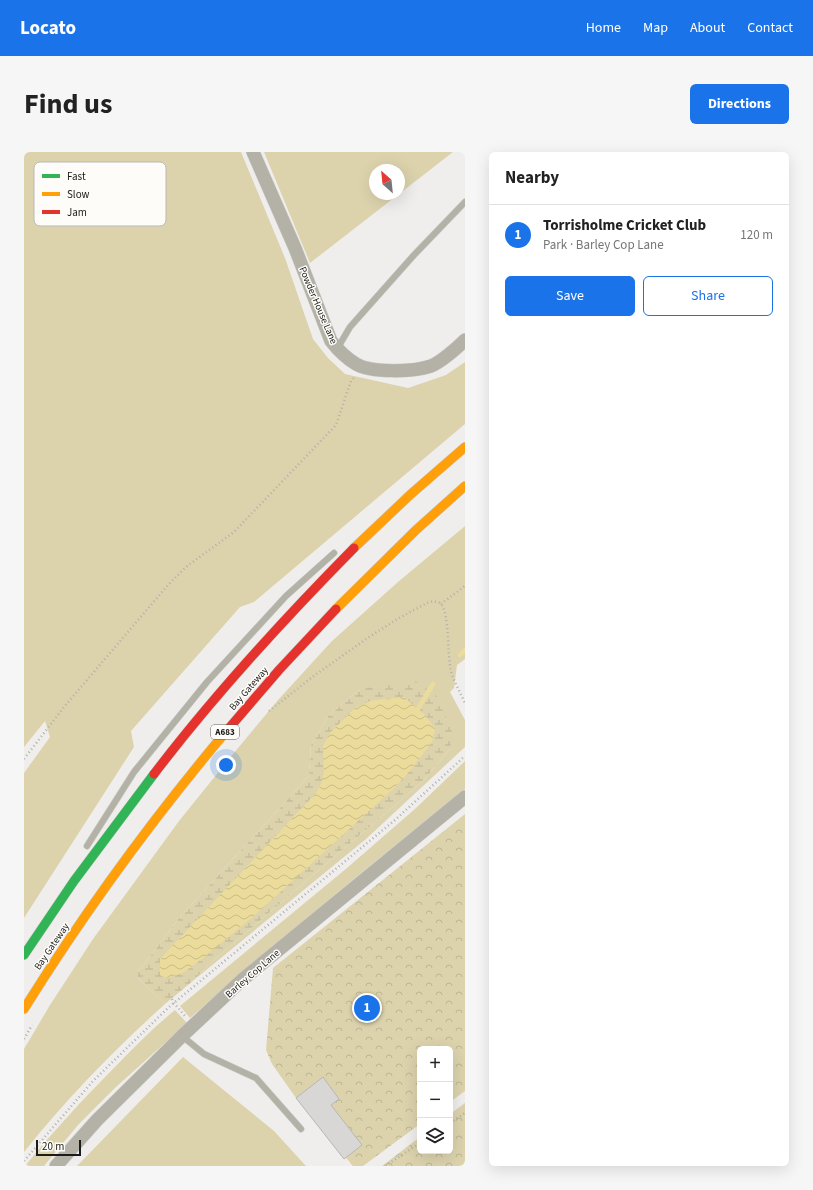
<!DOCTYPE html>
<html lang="en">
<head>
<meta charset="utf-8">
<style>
	body { margin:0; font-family:"Source Sans 3",sans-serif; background:#f6f6f6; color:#222 }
	.controls { position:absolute; right:12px; bottom:12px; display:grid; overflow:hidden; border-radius:6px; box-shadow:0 4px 16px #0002 }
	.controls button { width:36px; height:36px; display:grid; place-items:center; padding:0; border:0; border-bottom:1px solid #e0e0e0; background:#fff; color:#222; font:20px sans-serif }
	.compass { position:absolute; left:345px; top:12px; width:36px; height:36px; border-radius:50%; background:#fff; box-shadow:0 4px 16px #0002; rotate:333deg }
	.scale { position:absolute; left:12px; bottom:10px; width:45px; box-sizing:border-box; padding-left:4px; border:2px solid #1b1b19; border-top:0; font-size:11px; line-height:14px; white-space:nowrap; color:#1b1b19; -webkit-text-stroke:3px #fdfcf8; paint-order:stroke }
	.you { position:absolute; left:202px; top:613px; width:14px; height:14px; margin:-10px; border:3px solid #fff; border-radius:50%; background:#1a73e8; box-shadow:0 0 0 6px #1a73e833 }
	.badge { display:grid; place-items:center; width:26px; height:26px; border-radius:50%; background:#1a73e8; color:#fff; font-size:13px; font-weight:700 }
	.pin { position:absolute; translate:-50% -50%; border:2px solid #fff; box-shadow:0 1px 4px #0006 }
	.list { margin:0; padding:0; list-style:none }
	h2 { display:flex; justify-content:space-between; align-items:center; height:52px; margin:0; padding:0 16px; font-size:17px }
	h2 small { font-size:13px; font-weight:400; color:#767676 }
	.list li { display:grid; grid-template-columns:26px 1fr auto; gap:12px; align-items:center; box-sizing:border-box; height:60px; padding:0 16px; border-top:1px solid #e0e0e0 }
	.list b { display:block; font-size:15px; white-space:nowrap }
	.list p { margin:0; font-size:13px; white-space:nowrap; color:#767676 }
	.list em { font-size:13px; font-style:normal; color:#767676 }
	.actions { display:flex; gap:8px; padding:12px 16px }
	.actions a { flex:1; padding:9px 0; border:1px solid #1a73e8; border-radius:6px; text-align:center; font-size:14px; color:#1a73e8 }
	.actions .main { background:#1a73e8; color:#fff }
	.icon { flex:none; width:22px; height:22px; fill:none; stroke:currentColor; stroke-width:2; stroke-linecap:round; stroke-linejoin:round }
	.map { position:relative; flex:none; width:441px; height:1014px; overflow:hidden; border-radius:6px }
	header { display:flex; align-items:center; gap:24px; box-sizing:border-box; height:56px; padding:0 20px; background:#1a73e8; color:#fff }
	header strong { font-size:19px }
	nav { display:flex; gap:22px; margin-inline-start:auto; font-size:14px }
	.intro { display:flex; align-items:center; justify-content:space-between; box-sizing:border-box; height:96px; padding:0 24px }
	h1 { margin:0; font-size:28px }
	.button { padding:10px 18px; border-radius:6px; background:#1a73e8; color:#fff; font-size:14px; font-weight:700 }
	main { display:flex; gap:24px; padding:0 24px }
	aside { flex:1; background:#fff; border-radius:6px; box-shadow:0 4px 16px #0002 }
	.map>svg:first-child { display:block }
	.green { fill:#dcd3ad }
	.wetland { fill:url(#wetland-marsh) }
	.park { fill:url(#park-crowns) }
	.water { fill:url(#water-waves) }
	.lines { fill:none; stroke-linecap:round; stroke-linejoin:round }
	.stream { stroke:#ebdc9c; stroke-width:4.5 }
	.building { fill:#d8d7d6; stroke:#b6b6b4 }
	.lane-casing { stroke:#cccccb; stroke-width:7 }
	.street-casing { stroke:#cccccb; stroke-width:14 }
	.fast-casing { stroke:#cccccb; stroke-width:10 }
	.slow-casing { stroke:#cccccb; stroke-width:10 }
	.jam-casing { stroke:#cccccb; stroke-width:10 }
	.path { stroke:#b2b0aa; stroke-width:2.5; stroke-dasharray:1 3; stroke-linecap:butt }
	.lane { stroke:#b4b2a7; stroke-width:6 }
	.street { stroke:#b4b2a7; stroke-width:13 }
	.fast { stroke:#30b455; stroke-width:9 }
	.slow { stroke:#ff9f0a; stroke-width:9 }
	.jam { stroke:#e5322d; stroke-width:9 }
	.labels { text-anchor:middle; stroke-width:3; stroke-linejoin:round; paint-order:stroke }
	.shield { fill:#fdfcf8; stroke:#5f5e5c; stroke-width:1 }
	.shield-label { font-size:9px; font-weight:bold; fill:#1b1b19 }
	.street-label { font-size:10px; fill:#1b1b19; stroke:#fdfcf8 }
	.key { fill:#fdfcf8; stroke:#b9b8b5; stroke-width:1 }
	.key-label { font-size:11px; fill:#1b1b19 }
</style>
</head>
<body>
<header>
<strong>Locato</strong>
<nav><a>Home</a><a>Map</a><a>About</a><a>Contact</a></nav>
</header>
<div class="intro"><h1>Find us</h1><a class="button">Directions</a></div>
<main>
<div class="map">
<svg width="441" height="1014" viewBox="0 0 441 1014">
	<defs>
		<pattern id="wetland-marsh" width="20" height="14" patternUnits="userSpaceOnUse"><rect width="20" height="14" fill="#dcd3ad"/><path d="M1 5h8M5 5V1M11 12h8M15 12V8" fill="none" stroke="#bcb594"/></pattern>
		<pattern id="park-crowns" width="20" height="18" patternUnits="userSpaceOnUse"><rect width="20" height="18" fill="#dcd3ad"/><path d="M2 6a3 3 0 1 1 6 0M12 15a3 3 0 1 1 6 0" fill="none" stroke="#bcb594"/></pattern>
		<pattern id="water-waves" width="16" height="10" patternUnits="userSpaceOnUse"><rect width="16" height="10" fill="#ebdc9c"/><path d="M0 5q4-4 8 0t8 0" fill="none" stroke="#c9bc86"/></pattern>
	</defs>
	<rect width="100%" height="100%" fill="#efeeec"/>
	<path class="green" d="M0 0H217L261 106 289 187 304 206 321 222 384 236 422 223 441 210V272L230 450 216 455 107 579 110 595 0 766V621L26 585 21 569 0 595Z
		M240 0H429L375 42V18H351V42H375L286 111Z
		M441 374V507L433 513 430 536 426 540 441 568V595L342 687 170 828 190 808 399 629 426 597 336 537 305 563 287 593 285 624 156 765 114 820V826L141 852C90 898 43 946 0 1000V897L26 853 69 787 155 669 209 602 254 548 308 489 374 430Z
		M441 609V637C348 711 256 787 166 866L156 854 323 716 392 656Z
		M151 858 163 871 92 935 54 973 20 1014H1C29 980 58 948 89 917 109 896 129 876 151 858Z
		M159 905 250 979 282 1014H53Z"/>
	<path class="wetland" d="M391 529 412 543 429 581 426 597 399 629 190 808 170 828 141 852 114 826V820L156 765 285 624 287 593 305 563 336 537Z"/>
	<path class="park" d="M441 662V939L426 950V897H396V972L339 1014H329L272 946 248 912 242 898 249 816Z
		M441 951V1014H358L396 985V999H426V962Z"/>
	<path class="water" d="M380 545 401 563 411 577 408 590 385 620 369 637 231 763 178 807 159 821 142 826 136 823V807L292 641 297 632 300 619 299 594 306 581 331 556 346 549Z"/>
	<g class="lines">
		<path class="stream" d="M436 503 441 498
			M394 557 409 532"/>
	</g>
	<path class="building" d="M299 925 315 947 307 953 338 993 320 1007 272 946Z"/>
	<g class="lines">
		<defs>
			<path id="lane" d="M313 197 326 175 390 103 441 50
				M63 694 110 620 183 530 262 444 310 401
				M158 884 180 902 232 926 277 977"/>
			<path id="street" d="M229 0 271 96 307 189C314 198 322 206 332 212 347 221 390 220 407 214 417 210 433 196 441 188
				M32 1014 73 968 158 884 219 827 441 645"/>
			<path id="fast" d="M0 803 50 729 130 622"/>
			<path id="slow" d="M330 396 387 342 441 295
				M312 457 392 378 441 334
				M0 857C60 761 127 669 200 582"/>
			<path id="jam" d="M200 582 255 518 312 457
				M130 622C191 542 259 468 330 396"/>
		</defs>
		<use href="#lane" class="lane-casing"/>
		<use href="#street" class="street-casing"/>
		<use href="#fast" class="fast-casing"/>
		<use href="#slow" class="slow-casing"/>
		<use href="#jam" class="jam-casing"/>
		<path class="path" d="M417 452 441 434
			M245 559 291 523 345 485 375 466 403 451 410 449C412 450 414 450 416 451 426 460 423 504 427 519 430 530 436 540 441 551
			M0 607 40 555 144 433 162 415 210 380 312 273 327 229 330 226
			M148 847 150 851 161 864
			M0 887 8 873
			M426 971 441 961
			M0 1009 69 929 145 855 371 668 441 604
			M361 1014 396 991"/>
		<use href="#lane" class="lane"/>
		<use href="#street" class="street"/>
		<use href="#fast" class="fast"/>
		<use href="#slow" class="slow"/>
		<use href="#jam" class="jam"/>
	</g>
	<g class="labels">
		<rect class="shield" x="187" y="573" width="28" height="14" rx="3"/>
		<g class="shield-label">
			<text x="201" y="583">A683</text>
		</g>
		<g class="street-label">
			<text transform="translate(295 153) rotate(67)" y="4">Powder House Lane</text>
			<text transform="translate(224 536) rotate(-49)" y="4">Bay Gateway</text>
			<text transform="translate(27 794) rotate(-56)" y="4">Bay Gateway</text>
			<text transform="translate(228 821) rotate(-41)" y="4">Barley Cop Lane</text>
		</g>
	</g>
	<rect x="10" y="10" width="132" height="64" rx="6" class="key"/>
	<rect x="18" y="22" width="18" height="4" fill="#30b455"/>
	<rect x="18" y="40" width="18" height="4" fill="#ff9f0a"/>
	<rect x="18" y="58" width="18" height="4" fill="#e5322d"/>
	<g class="key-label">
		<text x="43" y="28">Fast</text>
		<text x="43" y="46">Slow</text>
		<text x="43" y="64">Jam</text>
	</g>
</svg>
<div class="controls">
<button>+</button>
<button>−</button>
<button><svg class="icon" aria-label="layers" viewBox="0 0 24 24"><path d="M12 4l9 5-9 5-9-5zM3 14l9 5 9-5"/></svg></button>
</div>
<svg class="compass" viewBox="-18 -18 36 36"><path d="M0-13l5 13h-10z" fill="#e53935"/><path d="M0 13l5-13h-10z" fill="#767676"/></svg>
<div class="scale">20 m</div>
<div class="you"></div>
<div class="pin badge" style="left:343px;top:856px">1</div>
</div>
<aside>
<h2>Nearby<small></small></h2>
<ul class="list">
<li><span class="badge">1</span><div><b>Torrisholme Cricket Club</b><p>Park · Barley Cop Lane</p></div><em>120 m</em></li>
</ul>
<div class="actions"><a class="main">Save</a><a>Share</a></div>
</aside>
</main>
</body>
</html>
